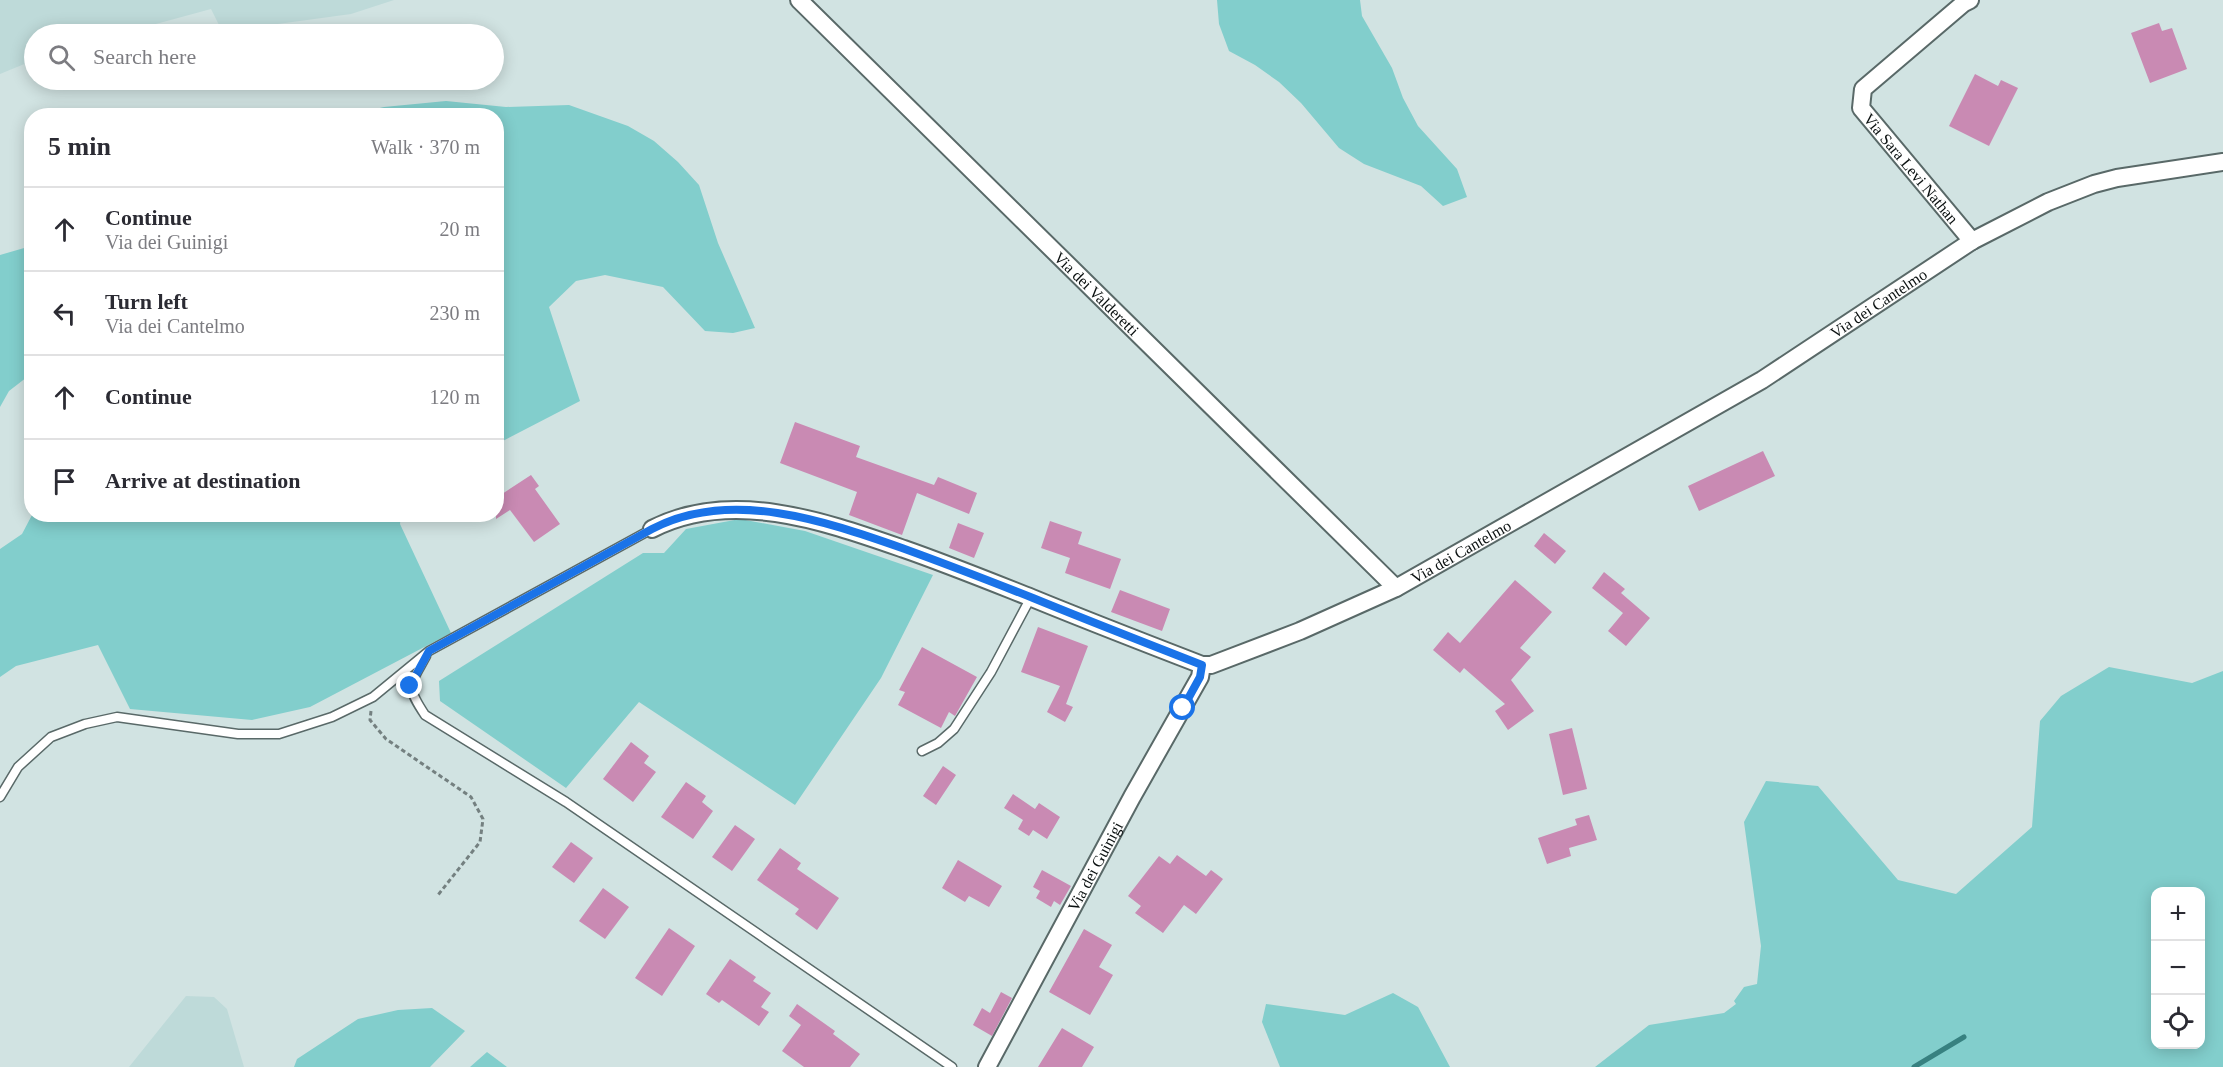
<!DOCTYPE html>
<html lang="en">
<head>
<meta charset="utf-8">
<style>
	body { margin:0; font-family:Georgia,serif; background:#f2f2f3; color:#2b2b33 }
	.controls { position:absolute; right:18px; bottom:18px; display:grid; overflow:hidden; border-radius:12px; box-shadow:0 3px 15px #0003 }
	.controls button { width:54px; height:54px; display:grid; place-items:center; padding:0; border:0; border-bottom:2px solid #e1e1e2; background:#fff; color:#2b2b33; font:30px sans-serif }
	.stop { position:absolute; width:18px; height:18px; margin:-14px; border:4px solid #1a73e8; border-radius:50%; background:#fff }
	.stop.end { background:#1a73e8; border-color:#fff; box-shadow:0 2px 6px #0008 }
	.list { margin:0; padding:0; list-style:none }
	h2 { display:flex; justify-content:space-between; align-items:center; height:78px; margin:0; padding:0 24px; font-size:26px }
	h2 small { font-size:20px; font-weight:400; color:#7c7c81 }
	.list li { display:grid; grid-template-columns:39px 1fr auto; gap:18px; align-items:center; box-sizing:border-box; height:84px; padding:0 24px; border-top:2px solid #e1e1e2 }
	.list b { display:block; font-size:22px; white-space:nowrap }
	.list p { margin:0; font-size:20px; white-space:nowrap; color:#7c7c81 }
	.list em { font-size:20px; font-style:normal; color:#7c7c81 }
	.icon { flex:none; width:33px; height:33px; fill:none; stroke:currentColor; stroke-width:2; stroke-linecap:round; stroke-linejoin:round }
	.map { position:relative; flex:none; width:2223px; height:1067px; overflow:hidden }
	.search { position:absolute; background:#fff; box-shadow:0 3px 15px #0003; left:24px; top:24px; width:480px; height:66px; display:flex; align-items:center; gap:15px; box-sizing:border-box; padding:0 21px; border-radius:33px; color:#7c7c81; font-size:22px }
	.panel { position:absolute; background:#fff; box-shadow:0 3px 15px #0003; left:24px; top:108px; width:480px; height:414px; border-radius:24px }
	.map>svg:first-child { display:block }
	.built { fill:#bedad9 }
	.green { fill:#82cecc; fill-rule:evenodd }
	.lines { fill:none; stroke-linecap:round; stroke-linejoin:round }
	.stream { stroke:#378180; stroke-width:5 }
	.building { fill:#c98ab3 }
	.lane-casing { stroke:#596968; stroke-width:11 }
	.street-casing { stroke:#596968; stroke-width:20 }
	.path { stroke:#748080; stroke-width:3; stroke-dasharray:4.5 3; stroke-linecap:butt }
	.lane { stroke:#fff; stroke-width:8 }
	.street { stroke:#fff; stroke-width:16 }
	.route { stroke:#1a73e8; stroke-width:8 }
	.labels { text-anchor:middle; stroke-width:4.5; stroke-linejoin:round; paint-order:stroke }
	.street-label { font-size:16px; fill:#0a1010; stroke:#def0ef }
</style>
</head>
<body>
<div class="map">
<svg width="2223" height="1067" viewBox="0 0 2223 1067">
	<rect width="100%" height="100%" fill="#d1e3e2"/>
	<path class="built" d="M0 0H394L351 14 263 26 221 29 211 9 119 34H34V60L0 74Z
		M186 996 214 997 227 1009 244 1067H129Z"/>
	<path class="green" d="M1217 0H1360L1362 16 1392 68 1403 98 1418 126 1457 169 1467 197 1443 206 1421 186 1364 164 1339 148 1301 103 1279 82 1255 65 1229 51 1219 24Z
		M446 101 506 107 569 105 628 126 654 141 678 162 699 185 718 243 755 328 733 333 705 331 663 287 605 275 576 281 549 307 580 401 497 444 496 116 350 115 384 107Z
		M31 246V374L9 391 0 407V255Z
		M32 515H401L400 524 451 633 310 707 252 720 130 709 98 645 16 666 0 677V549L22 534Z
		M740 519 805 531 933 575 881 678 795 805 639 702 566 788 440 701 439 681 643 553H664L686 529Z
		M2109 667 2192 683 2223 671V1067H1595L1649 1025 1724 1013 1736 1004 1734 1001 1744 987 1757 984 1761 946 1744 822 1766 781 1818 786 1898 880 1956 894 2032 827 2040 721 2061 696ZM2156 892H2200V1044H2156Z
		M1393 993 1418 1007 1450 1067H1280L1262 1022 1266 1004 1345 1015Z
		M432 1008 465 1031 430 1067H294L297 1059 358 1019 398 1010Z
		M487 1052 507 1067H470Z"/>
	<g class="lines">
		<path class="stream" d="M1914 1067 1964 1037"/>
	</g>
	<path class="building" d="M2159 23 2162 31 2172 28 2187 69 2150 83 2131 33Z
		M1975 74 1998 86 2001 80 2018 88 1989 146 1949 126Z
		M795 422 860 446 856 457 934 485 938 477 977 493 969 514 917 493 902 535 849 515 857 492 780 463Z
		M1763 451 1775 476 1699 511 1688 486Z
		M531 475 539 486 535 489 560 524 534 542 510 510 496 519V498Z
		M1050 521 1082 532 1078 544 1121 559 1110 589 1065 573 1070 558 1041 548Z
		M958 523 984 533 974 558 949 548Z
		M1544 533 1566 551 1555 564 1534 546Z
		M1604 572 1625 589 1621 593 1650 618 1626 646 1608 631 1623 613 1592 588Z
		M1515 580 1552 612 1520 648 1531 657 1511 680 1534 711 1508 730 1495 711 1505 704 1464 668 1460 673 1433 650 1448 632 1460 643Z
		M1120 590 1170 609 1162 631 1111 612Z
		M1038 627 1088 646 1066 704 1073 707 1065 722 1047 712 1060 686 1021 672Z
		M922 647 977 677 955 716 949 712 941 728 898 705 905 692 899 690Z
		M1572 728 1587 789 1563 795 1549 734Z
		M631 742 649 756 644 763 656 772 633 802 603 779Z
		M943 766 956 775 936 805 923 796Z
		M686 782 706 796 702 802 713 811 693 839 661 817Z
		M1013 794 1035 809 1039 803 1060 817 1047 839 1033 830 1029 836 1018 829 1023 820 1004 808Z
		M1589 815 1597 840 1569 848 1571 856 1547 864 1538 838 1577 825 1575 819Z
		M735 825 755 839 732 871 712 857Z
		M571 842 593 858 574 883 552 867Z
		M780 848 801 863 797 869 839 898 817 930 795 914 799 909 757 880Z
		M1177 855 1206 876 1211 870 1223 879 1196 914 1184 905 1163 933 1135 913 1141 906 1128 896 1159 856 1170 864Z
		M958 860 1002 886 989 907 969 896 965 902 942 888Z
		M1042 870 1071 886 1060 905 1054 901 1051 907 1036 898 1040 891 1033 887Z
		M603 888 629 907 605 939 579 921Z
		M669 928 695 946 662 996 635 978Z
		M1084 929 1112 945 1099 967 1113 975 1090 1015 1049 992Z
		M730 959 756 977 753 981 771 993 761 1007 769 1012 759 1026 722 1000 719 1003 706 994Z
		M1001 992 1012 998 992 1036 973 1025 982 1008 990 1013Z
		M797 1004 835 1031 833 1034 860 1054 850 1067H804L782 1051 801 1025 789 1016Z
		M1062 1028 1094 1047 1082 1067H1038Z"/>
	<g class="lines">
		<defs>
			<path id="lane" d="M426 656C410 686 405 685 425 715L566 802 952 1067
				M922 751 938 743 954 729 991 672 1031 597
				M0 797 18 767 51 737 85 724 117 717 238 734H279L332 717 373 697 429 651 652 529"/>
			<g id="street">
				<path id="s1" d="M799 0 1396 588"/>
				<path id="s2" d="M1970 0 1964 3 1863 89 1861 108 1972 241"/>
				<path id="s3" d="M652 529C732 488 826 522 904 549 947 564 989 581 1032 598 1088 621 1145 643 1202 665H1211L1300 631 1396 588 1762 380 1972 241 2048 202 2094 184 2117 178 2223 162"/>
				<path id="s4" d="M987 1067 1132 797 1200 677 1202 665"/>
			</g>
		</defs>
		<use href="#lane" class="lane-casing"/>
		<use href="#street" class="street-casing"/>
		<path class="path" d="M371 711 370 720 386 739 471 797 483 819 480 842 438 895"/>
		<use href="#lane" class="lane"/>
		<use href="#street" class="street"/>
	</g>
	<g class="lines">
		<path class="route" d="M410 686 429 651 652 529C730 488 825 521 902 548 946 564 990 581 1033 598 1089 621 1146 643 1202 665L1200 677 1183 708"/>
	</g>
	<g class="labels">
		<g class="street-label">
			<text dy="6" stroke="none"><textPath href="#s2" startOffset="237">Via Sara Levi Nathan</textPath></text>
			<text dy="6" stroke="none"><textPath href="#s1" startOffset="418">Via dei Valderetti</textPath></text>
			<text dy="6" stroke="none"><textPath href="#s3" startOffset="1350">Via dei Cantelmo</textPath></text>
			<text dy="6" stroke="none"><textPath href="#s3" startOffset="864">Via dei Cantelmo</textPath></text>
			<text dy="6" stroke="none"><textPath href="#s4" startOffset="228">Via dei Guinigi</textPath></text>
		</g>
	</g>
</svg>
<div class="controls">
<button>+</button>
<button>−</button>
<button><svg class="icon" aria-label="locate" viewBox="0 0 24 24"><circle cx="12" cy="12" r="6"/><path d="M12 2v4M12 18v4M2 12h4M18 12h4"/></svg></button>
</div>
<div class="stop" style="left:1183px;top:708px"></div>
<div class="stop end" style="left:410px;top:686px"></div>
<div class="search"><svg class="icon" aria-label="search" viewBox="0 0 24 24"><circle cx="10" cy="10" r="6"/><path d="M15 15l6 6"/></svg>Search here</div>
<section class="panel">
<h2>5 min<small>Walk · 370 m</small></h2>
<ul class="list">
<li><svg class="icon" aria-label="ahead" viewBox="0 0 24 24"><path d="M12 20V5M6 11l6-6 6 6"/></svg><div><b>Continue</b><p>Via dei Guinigi</p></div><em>20 m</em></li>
<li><svg class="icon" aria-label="left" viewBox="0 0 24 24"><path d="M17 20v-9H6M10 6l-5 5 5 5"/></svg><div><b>Turn left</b><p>Via dei Cantelmo</p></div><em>230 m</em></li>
<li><svg class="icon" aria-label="ahead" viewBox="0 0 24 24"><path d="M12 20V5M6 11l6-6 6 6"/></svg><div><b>Continue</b></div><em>120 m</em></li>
<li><svg class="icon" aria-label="arrive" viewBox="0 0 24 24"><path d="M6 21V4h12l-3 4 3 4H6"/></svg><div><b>Arrive at destination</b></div></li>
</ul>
</section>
</div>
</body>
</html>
